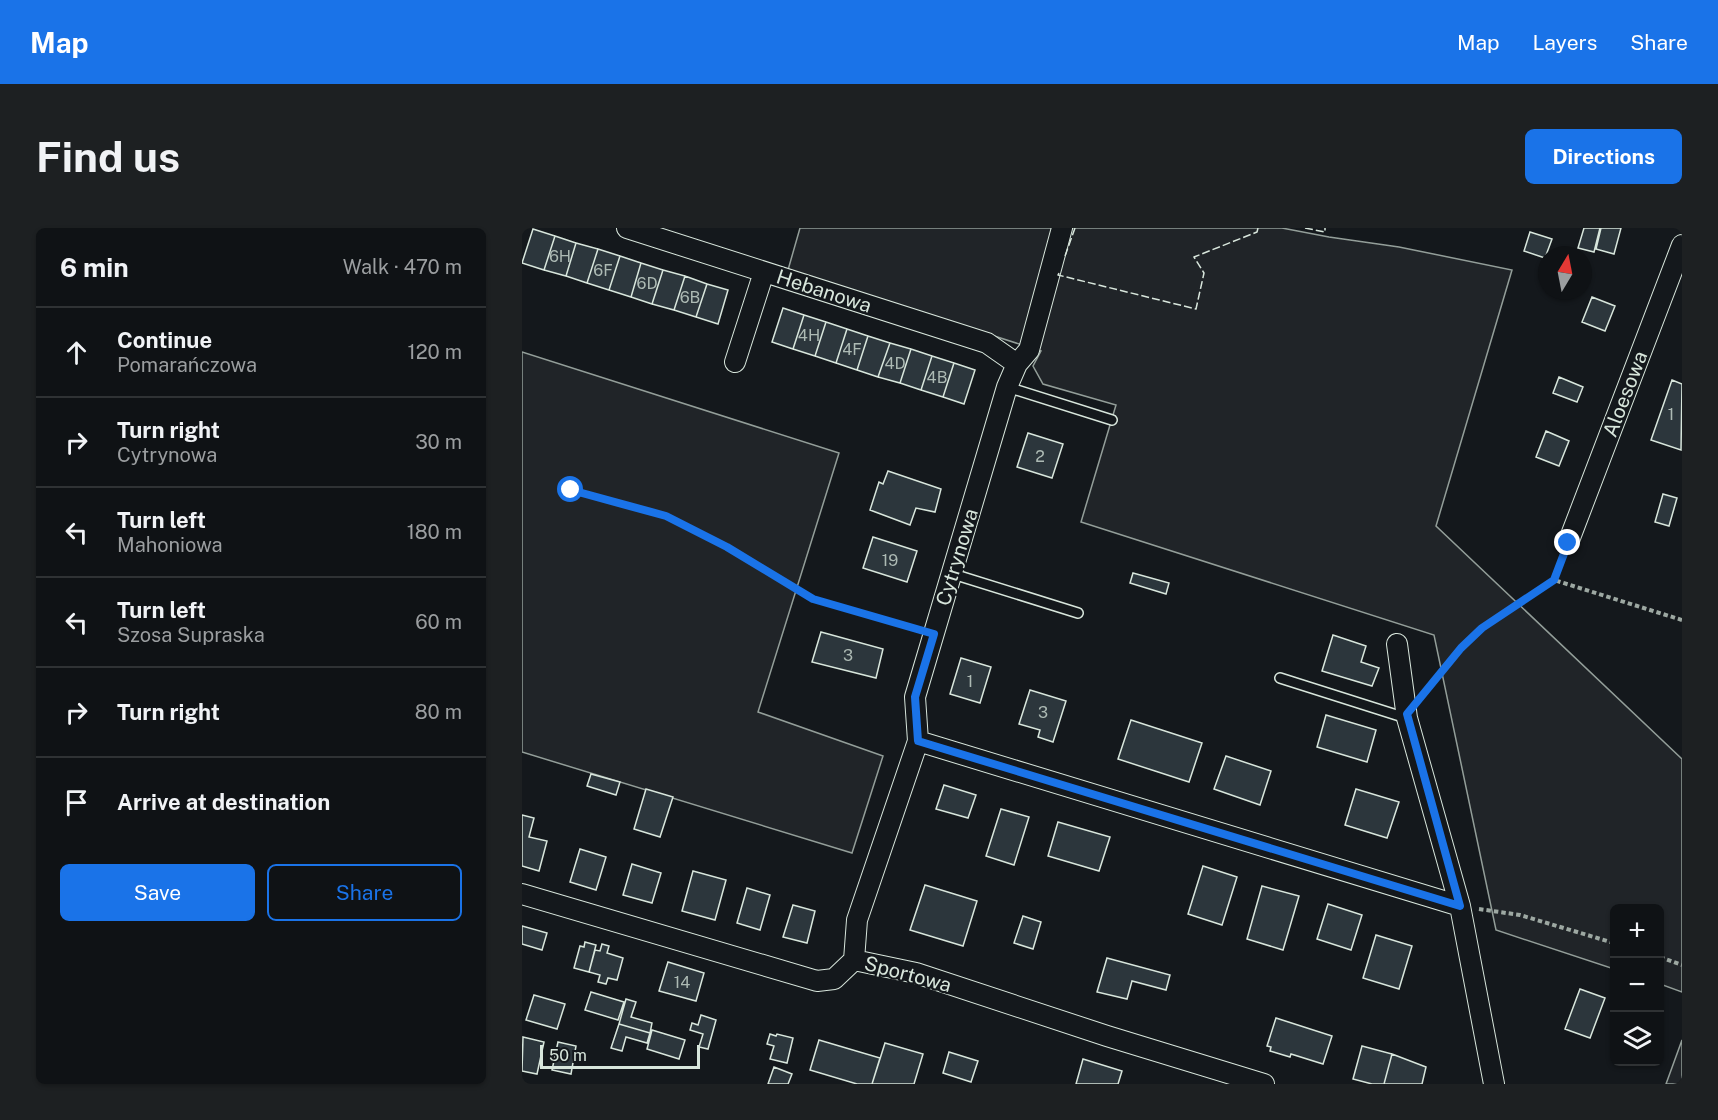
<!DOCTYPE html>
<html lang="en">
<head>
<meta charset="utf-8">
<style>
	body { margin:0; font-family:"Public Sans",sans-serif; background:#1d2022; color:#f1f3f6 }
	.controls { position:absolute; right:18px; bottom:18px; display:grid; overflow:hidden; border-radius:9px; box-shadow:0 2px 4px #0004 }
	.controls button { width:54px; height:54px; display:grid; place-items:center; padding:0; border:0; border-bottom:2px solid #2f3234; background:#0f1215; color:#f1f3f6; font:30px sans-serif }
	.compass { position:absolute; left:1016px; top:18px; width:54px; height:54px; border-radius:50%; background:#0f1215; box-shadow:0 2px 4px #0004; rotate:10deg }
	.scale { position:absolute; left:18px; bottom:15px; width:160px; box-sizing:border-box; padding-left:6px; border:3px solid #d8e6dc; border-top:0; font-size:16px; line-height:21px; white-space:nowrap; color:#d8e6dc; -webkit-text-stroke:4px #14181c; paint-order:stroke }
	.stop { position:absolute; width:18px; height:18px; margin:-14px; border:4px solid #1a73e8; border-radius:50%; background:#fff }
	.stop.end { background:#1a73e8; border-color:#fff; box-shadow:0 2px 6px #0008 }
	.list { margin:0; padding:0; list-style:none }
	h2 { display:flex; justify-content:space-between; align-items:center; height:78px; margin:0; padding:0 24px; font-size:26px }
	h2 small { font-size:20px; font-weight:400; color:#9b9ea0 }
	.list li { display:grid; grid-template-columns:39px 1fr auto; gap:18px; align-items:center; box-sizing:border-box; height:90px; padding:0 24px; border-top:2px solid #2f3234 }
	.list b { display:block; font-size:22px; white-space:nowrap }
	.list p { margin:0; font-size:20px; white-space:nowrap; color:#9b9ea0 }
	.list em { font-size:20px; font-style:normal; color:#9b9ea0 }
	.actions { display:flex; gap:12px; padding:18px 24px }
	.actions a { flex:1; padding:14px 0; border:2px solid #1a73e8; border-radius:9px; text-align:center; font-size:21px; color:#1a73e8 }
	.actions .main { background:#1a73e8; color:#fff }
	.icon { flex:none; width:33px; height:33px; fill:none; stroke:currentColor; stroke-width:2; stroke-linecap:round; stroke-linejoin:round }
	.map { position:relative; flex:none; width:1160px; height:856px; overflow:hidden; border-radius:9px }
	header { display:flex; align-items:center; gap:36px; box-sizing:border-box; height:84px; padding:0 30px; background:#1a73e8; color:#fff }
	header strong { font-size:28px }
	nav { display:flex; gap:33px; margin-inline-start:auto; font-size:21px }
	.intro { display:flex; align-items:center; justify-content:space-between; box-sizing:border-box; height:144px; padding:0 36px }
	h1 { margin:0; font-size:42px }
	.button { padding:15px 27px; border-radius:9px; background:#1a73e8; color:#fff; font-size:21px; font-weight:700 }
	main { display:flex; gap:36px; padding:0 36px }
	aside { flex:1; background:#0f1215; border-radius:9px; box-shadow:0 2px 4px #0004 }
	.map>svg:first-child { display:block }
	.green { fill:#202428; stroke:#939e99; stroke-width:1.5 }
	.building { fill:#2c363c; stroke:#d8e6dc; stroke-width:1.5 }
	.lines { fill:none; stroke-linecap:round; stroke-linejoin:round }
	.lane-casing { stroke:#d8e6dc; stroke-width:12 }
	.street-casing { stroke:#d8e6dc; stroke-width:22 }
	.path { stroke:#9da8a2; stroke-width:4; stroke-dasharray:4.5 3; stroke-linecap:butt }
	.lane { stroke:#14181c; stroke-width:9 }
	.street { stroke:#14181c; stroke-width:20 }
	.fence { stroke:#d8e6dc; stroke-width:1.5; stroke-dasharray:8 3; stroke-linecap:butt }
	.route { stroke:#1a73e8; stroke-width:8 }
	.labels { text-anchor:middle; stroke-width:4.5; stroke-linejoin:round; paint-order:stroke }
	.number-label { font-size:16px; fill:#adbab4 }
	.street-label { font-size:20px; fill:#d8e6dc; stroke:#14181c }
</style>
</head>
<body>
<header>
<strong>Map</strong>
<nav><a>Map</a><a>Layers</a><a>Share</a></nav>
</header>
<div class="intro"><h1>Find us</h1><a class="button">Directions</a></div>
<main>
<aside>
<h2>6 min<small>Walk · 470 m</small></h2>
<ul class="list">
<li><svg class="icon" aria-label="ahead" viewBox="0 0 24 24"><path d="M12 20V5M6 11l6-6 6 6"/></svg><div><b>Continue</b><p>Pomarańczowa</p></div><em>120 m</em></li>
<li><svg class="icon" aria-label="right" viewBox="0 0 24 24"><path d="M7 20v-9h11M14 6l5 5-5 5"/></svg><div><b>Turn right</b><p>Cytrynowa</p></div><em>30 m</em></li>
<li><svg class="icon" aria-label="left" viewBox="0 0 24 24"><path d="M17 20v-9H6M10 6l-5 5 5 5"/></svg><div><b>Turn left</b><p>Mahoniowa</p></div><em>180 m</em></li>
<li><svg class="icon" aria-label="left" viewBox="0 0 24 24"><path d="M17 20v-9H6M10 6l-5 5 5 5"/></svg><div><b>Turn left</b><p>Szosa Supraska</p></div><em>60 m</em></li>
<li><svg class="icon" aria-label="right" viewBox="0 0 24 24"><path d="M7 20v-9h11M14 6l5 5-5 5"/></svg><div><b>Turn right</b></div><em>80 m</em></li>
<li><svg class="icon" aria-label="arrive" viewBox="0 0 24 24"><path d="M6 21V4h12l-3 4 3 4H6"/></svg><div><b>Arrive at destination</b></div></li>
</ul>
<div class="actions"><a class="main">Save</a><a>Share</a></div>
</aside>
<div class="map">
<svg width="1160" height="856" viewBox="0 0 1160 856">
	<rect width="100%" height="100%" fill="#14181c"/>
	<path class="green" d="M278 0H760L807 9 877 19 990 42 914 298 1160 531V764L1138 756V680H1092V741L974 702 912 407 559 294 594 177 521 156 511 138 519 123 266 42Z
		M0 124 317 225 236 484 361 528 330 625 0 524Z
		M1160 812V856H1144Z"/>
	<path class="building" d="M1062 0H1078L1072 24 1056 20Z
		M1079 0H1099L1092 26 1074 21Z
		M11 1 33 8 22 42 0 35Z
		M1008 4 1030 11 1023 30 1002 23Z
		M33 8 54 15 44 48 22 42Z
		M54 15 76 21 65 55 44 48Z
		M76 21 98 28 87 62 65 55Z
		M98 28 119 35 109 69 87 62Z
		M119 35 141 42 130 76 109 69Z
		M141 42 163 48 152 82 130 76Z
		M163 48 185 56 174 89 152 82Z
		M185 56 206 62 196 96 174 89Z
		M1070 69 1093 78 1083 103 1060 94Z
		M261 80 282 87 271 121 250 114Z
		M282 87 304 94 293 128 271 121Z
		M304 94 325 101 314 135 293 128Z
		M325 101 346 108 335 142 314 135Z
		M346 108 368 115 356 149 335 142Z
		M368 115 389 121 378 155 356 149Z
		M389 121 410 128 399 162 378 155Z
		M410 128 432 135 421 169 399 162Z
		M432 135 453 142 442 176 421 169Z
		M1037 149 1061 159 1055 174 1031 165Z
		M1150 152 1160 156 1159 222 1129 212Z
		M1024 203 1047 213 1037 238 1014 229Z
		M506 205 541 216 530 250 495 239Z
		M366 243 419 261 413 284 394 280 388 297 348 282 357 254 361 256Z
		M1141 266 1155 270 1147 298 1133 294Z
		M351 309 395 323 385 354 341 340Z
		M611 345 647 355 644 366 608 355Z
		M299 404 361 421 354 450 290 434Z
		M811 407 844 418 839 434 857 440 850 458 800 443Z
		M439 430 469 439 458 475 428 466Z
		M508 462 544 473 531 514 516 509 518 502 497 496Z
		M804 487 854 502 845 534 795 519Z
		M609 492 680 515 667 554 596 531Z
		M704 528 749 543 738 577 692 561Z
		M69 546 98 554 94 567 65 558Z
		M422 557 454 567 446 590 414 581Z
		M124 561 151 569 138 609 112 601Z
		M834 561 877 574 865 610 823 597Z
		M479 581 507 589 492 637 464 628Z
		M0 587 12 590 7 609 25 613 17 643 0 638Z
		M536 594 588 609 577 643 526 628Z
		M58 621 84 629 74 662 48 654Z
		M110 636 139 645 130 675 101 667Z
		M681 638 715 649 700 697 666 686Z
		M171 643 204 652 193 692 160 683Z
		M403 657 455 673 441 718 388 702Z
		M740 658 777 668 761 722 725 711Z
		M225 660 248 667 238 702 215 695Z
		M806 676 840 687 829 722 795 711Z
		M271 677 293 683 285 715 261 709Z
		M501 688 519 694 511 721 492 715Z
		M0 698 25 705 20 722 0 716Z
		M854 707 890 718 877 761 841 750Z
		M63 714 74 717 67 744 52 740 58 718 62 719Z
		M80 716 87 718 85 725 101 730 95 752 86 750 84 756 76 754 78 747 67 744 73 722 78 723Z
		M585 730 648 747 644 762 610 753 605 771 575 764Z
		M146 734 182 745 174 773 137 763Z
		M1058 761 1083 770 1068 810 1043 801Z
		M69 764 102 774 96 792 63 782Z
		M12 767 43 776 35 801 4 792Z
		M104 771 114 774 109 789 130 795 128 805 97 796Z
		M179 787 194 792 186 821 177 819 181 806 168 802 170 795 176 797Z
		M754 790 810 808 801 836 769 826 768 829 748 823 749 819 745 818Z
		M97 796 128 805 125 815 104 809 100 823 89 820Z
		M130 802 163 812 157 831 125 821Z
		M248 806 254 808 255 806 271 810 265 835 248 831 252 818 245 816Z
		M1 809 22 814 15 846 0 843Z
		M297 812 358 830 350 856H335L288 842Z
		M36 814 54 818 49 846 30 842Z
		M363 815 401 826 392 856H350Z
		M840 818 870 826 862 856H850L831 851Z
		M427 824 456 833 449 854 421 845Z
		M870 826 904 839 900 856H862Z
		M561 831 600 843 596 856H554Z
		M252 839 270 846 266 856H246Z"/>
	<g class="lines">
		<defs>
			<path id="lane" d="M485 159 590 192
				M431 346 556 385
				M758 450 884 490"/>
			<path id="street" d="M105 0 465 115 495 136
				M213 134 242 44
				M1046 315 1160 17
				M875 416 885 490 938 678 972 856
				M396 513 938 678
				M0 666 295 753 312 751 332 732
				M332 732 335 692 396 513 393 469 485 159 495 136 507 122 540 0
				M332 732 394 745 585 808 742 856"/>
		</defs>
		<use href="#lane" class="lane-casing"/>
		<use href="#street" class="street-casing"/>
		<path class="path" d="M49 262 144 288 205 319 291 371 394 401
			M1039 333 1032 352 1160 392
			M902 465 938 420 960 400 1032 352
			M957 681 998 687 1092 715
			M1138 729 1160 737"/>
		<use href="#lane" class="lane"/>
		<use href="#street" class="street"/>
		<path class="fence" d="M783 0 803 4V0
			M543 28 553 0
			M537 45 536 47 674 81 682 45 672 29 735 4 736 0"/>
	</g>
	<g class="lines">
		<path class="route" d="M49 262 144 288 205 319 291 371 412 406 393 469 396 513 938 678 885 486 939 420 960 400 1032 352 1046 315"/>
	</g>
	<g class="labels">
		<g class="number-label">
			<text x="38" y="34">6H</text>
			<text x="81" y="48">6F</text>
			<text x="125" y="61">6D</text>
			<text x="168" y="75">6B</text>
			<text x="287" y="113">4H</text>
			<text x="330" y="127">4F</text>
			<text x="373" y="141">4D</text>
			<text x="415" y="155">4B</text>
			<text x="1149" y="192">1</text>
			<text x="518" y="234">2</text>
			<text x="368" y="338">19</text>
			<text x="326" y="433">3</text>
			<text x="448" y="459">1</text>
			<text x="521" y="490">3</text>
			<text x="160" y="760">14</text>
		</g>
		<g class="street-label">
			<text transform="translate(302 63) rotate(18)" y="7">Hebanowa</text>
			<text transform="translate(1103 166) rotate(-69)" y="7">Aloesowa</text>
			<text transform="translate(435 329) rotate(-73)" y="7">Cytrynowa</text>
			<text transform="translate(386 746) rotate(15)" y="7">Sportowa</text>
		</g>
	</g>
</svg>
<div class="controls">
<button>+</button>
<button>−</button>
<button><svg class="icon" aria-label="layers" viewBox="0 0 24 24"><path d="M12 4l9 5-9 5-9-5zM3 14l9 5 9-5"/></svg></button>
</div>
<svg class="compass" viewBox="-18 -18 36 36"><path d="M0-13l5 13h-10z" fill="#e53935"/><path d="M0 13l5-13h-10z" fill="#9b9ea0"/></svg>
<div class="scale">50 m</div>
<div class="stop" style="left:49px;top:262px"></div>
<div class="stop end" style="left:1046px;top:315px"></div>
</div>
</main>
</body>
</html>
